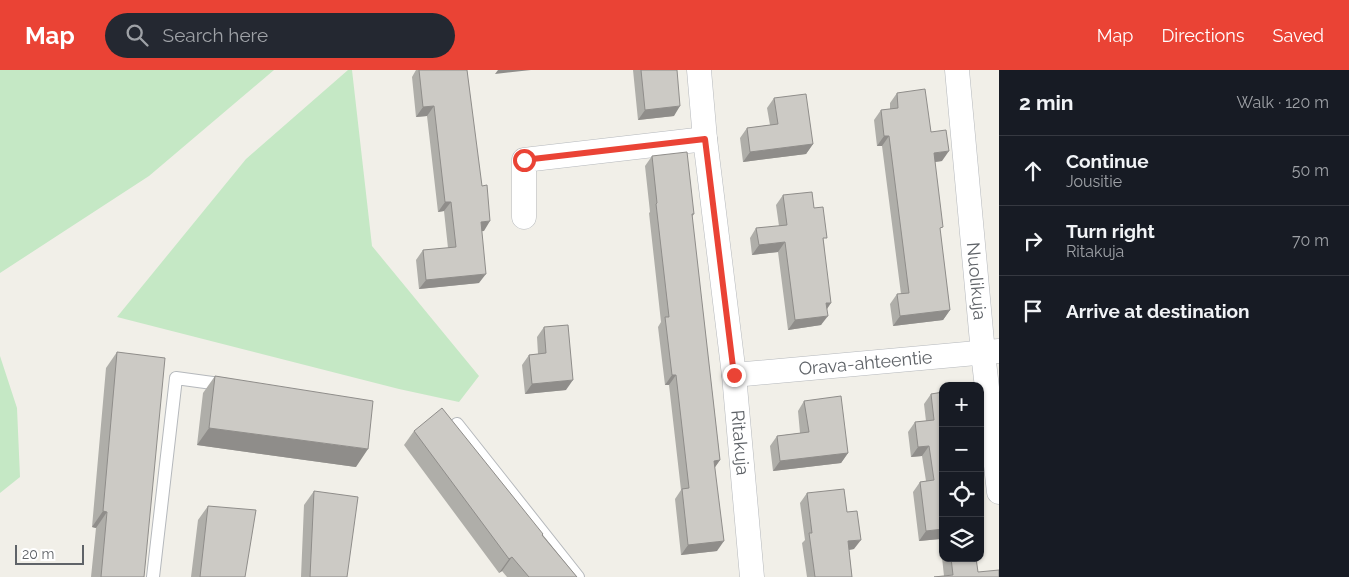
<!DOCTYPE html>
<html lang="en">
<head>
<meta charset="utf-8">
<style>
	body { margin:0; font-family:Raleway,sans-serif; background:#242831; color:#f1f3f6 }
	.controls { position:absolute; right:15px; bottom:15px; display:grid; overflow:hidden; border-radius:10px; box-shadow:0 1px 4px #0004 }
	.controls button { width:45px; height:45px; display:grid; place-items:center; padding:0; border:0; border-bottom:1px solid #363941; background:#171b24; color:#f1f3f6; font:25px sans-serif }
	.scale { position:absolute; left:15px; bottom:12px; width:69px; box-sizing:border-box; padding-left:5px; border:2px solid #5f6368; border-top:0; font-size:14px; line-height:18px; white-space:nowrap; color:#5f6368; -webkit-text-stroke:4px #fff; paint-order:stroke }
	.stop { position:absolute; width:15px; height:15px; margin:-11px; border:4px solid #ea4335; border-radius:50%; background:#fff }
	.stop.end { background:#ea4335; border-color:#fff; box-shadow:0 1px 5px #0008 }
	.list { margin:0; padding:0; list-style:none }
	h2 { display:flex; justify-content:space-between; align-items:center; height:65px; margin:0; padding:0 20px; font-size:21px }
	h2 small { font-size:16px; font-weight:400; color:#9ea1a6 }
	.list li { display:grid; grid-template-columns:32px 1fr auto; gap:15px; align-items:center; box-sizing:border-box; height:70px; padding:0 20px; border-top:1px solid #363941 }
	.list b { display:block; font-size:19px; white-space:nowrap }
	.list p { margin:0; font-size:16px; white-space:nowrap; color:#9ea1a6 }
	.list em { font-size:16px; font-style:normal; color:#9ea1a6 }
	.icon { flex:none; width:28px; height:28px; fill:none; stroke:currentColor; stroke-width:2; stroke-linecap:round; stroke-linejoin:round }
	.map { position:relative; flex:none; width:999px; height:507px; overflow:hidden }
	header { display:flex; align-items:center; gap:30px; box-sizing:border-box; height:70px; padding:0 25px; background:#ea4335; color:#fff }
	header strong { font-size:24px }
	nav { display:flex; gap:28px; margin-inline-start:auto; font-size:18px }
	.search { width:350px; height:45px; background:#242831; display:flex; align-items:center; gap:12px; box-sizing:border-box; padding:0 18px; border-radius:28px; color:#9ea1a6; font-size:19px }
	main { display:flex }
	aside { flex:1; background:#171b24 }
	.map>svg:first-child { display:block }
	.green { fill:#c5e8c5 }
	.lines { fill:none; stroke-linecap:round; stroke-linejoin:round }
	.lane-casing { stroke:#b5b8bc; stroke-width:14 }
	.street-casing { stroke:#b5b8bc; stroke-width:25 }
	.lane { stroke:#fff; stroke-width:12 }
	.street { stroke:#fff; stroke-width:24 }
	.wall { fill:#afaea9 }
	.shaded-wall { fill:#8f8d8a }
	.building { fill:#cccac5; stroke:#8f8d8a }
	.route { stroke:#ea4335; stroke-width:6 }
	.labels { text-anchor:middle; stroke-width:4; stroke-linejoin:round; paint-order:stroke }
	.street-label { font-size:18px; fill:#5f6368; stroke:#fff }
</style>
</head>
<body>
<header>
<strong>Map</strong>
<div class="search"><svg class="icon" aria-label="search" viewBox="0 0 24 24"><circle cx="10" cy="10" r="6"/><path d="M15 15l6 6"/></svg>Search here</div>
<nav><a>Map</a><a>Directions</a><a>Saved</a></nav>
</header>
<main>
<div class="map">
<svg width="999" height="507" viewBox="0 0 999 507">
	<rect width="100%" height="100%" fill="#f1efe8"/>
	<path class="green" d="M0 0H274L149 106 0 203Z
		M348 0H352L372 176 479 306 459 332 399 319 117 247 246 89Z
		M0 286 17 338 20 407 0 423Z"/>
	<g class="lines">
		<defs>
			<path id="lane" d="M457 354 578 507
				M153 507 176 308 227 315"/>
			<g id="street">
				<path id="s1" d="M699 0 705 69 734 305 752 507"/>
				<path id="s2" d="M957 0 983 283 999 422"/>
				<path d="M524 147V90L705 69"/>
				<path id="s3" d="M734 305 999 281"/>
			</g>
		</defs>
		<use href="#lane" class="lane-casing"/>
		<use href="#street" class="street-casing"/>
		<use href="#lane" class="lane"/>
		<use href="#street" class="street"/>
	</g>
	<path class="wall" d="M416 0H467L484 161H481L479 213 419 219 416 190 423 180 448 178 444 141 438 142 427 46 416 47 412 7Z
		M633 0H677L674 46 638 50Z
		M897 23 931 62 942 91 935 92 940 162 950 240 943 250 893 256 890 234 897 224H901L882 76H877L874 50 881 40 890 39V33Z
		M774 28 813 74 806 84 743 92 740 68 747 58 770 55 767 38Z
		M652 86 694 144 692 147 720 390 715 397 717 481 681 485 675 429 681 420 669 315H665L658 257 661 252 649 143 650 142 645 96Z
		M783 125 814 138 824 172 827 239 821 255 788 260 778 182 752 185 750 168 756 158 779 156 776 135Z
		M544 257 566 320 525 324 522 295 529 285 538 284 537 267Z
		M117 282 144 507H91L96 458 92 457 106 298Z
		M215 306 356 397 197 375 203 323Z
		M943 322V488H976L978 502 944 506 940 469 919 471 913 422 920 412 926 411 922 386 911 387 908 362 915 352 926 351 924 334 931 324Z
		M804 331 848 383 841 393 773 401 770 376 777 366 800 363 798 341Z
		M414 361 543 465 577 507H507L502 501 499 503 404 375Z
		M314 421 347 507H301L304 435Z
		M807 423 847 442 854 479 849 480 852 507H807L802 473 805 470 800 433Z
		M208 436 245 507H191L198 450Z"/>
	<path class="shaded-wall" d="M498 0H531L495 4Z
		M434 36 427 46 416 47 423 37Z
		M680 36 674 46 638 50 645 40Z
		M884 66H889L882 76H877Z
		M813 74 806 84 743 92 750 82Z
		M949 81 942 91 927 93 934 83Z
		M445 132H451L444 141 438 142Z
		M490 151 484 161 474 162 481 152Z
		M785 172 778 182 752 185 759 175Z
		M486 204 479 213 419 219 426 210Z
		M826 233H831L825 242Z
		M950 240 943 250 893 256 900 246Z
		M828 246 821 255 788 260 795 250Z
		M672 305H676L669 315H665Z
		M573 310 566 320 525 324 532 314Z
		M209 358 368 379 356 397 197 375Z
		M929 376 922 386 911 387 918 377Z
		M848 383 841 393 773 401 780 391Z
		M720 390 713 400 714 391Z
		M103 441 107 442 96 458 92 457Z
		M943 459V464L940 469 919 471 926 461Z
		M861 470 854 479 841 481 848 471Z
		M724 471 717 481 681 485 688 475Z
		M512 487 502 501 499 503 509 489Z"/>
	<path class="building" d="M419 0H467L482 116 487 115 490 151 481 152 486 204 426 210 423 180 456 177 451 132H445L434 36 423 37Z
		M641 0H677L680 36 645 40Z
		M925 19 931 62 946 60 949 81 934 83 943 157 940 158 950 240 900 246 897 224 909 223 889 66H884L881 40 898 38 897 23Z
		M806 24 813 74 750 82 747 58 778 54 774 28Z
		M687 82 694 144H692L720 390 714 391 724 471 688 475 682 419 689 418 676 305H672L665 247H669L656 134 657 133 652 86Z
		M812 122 814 138 823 137 827 168H823L831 233H826L828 246 795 250 785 172 759 175 756 158 787 155 783 125Z
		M568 255 573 310 532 314 529 285 546 283 544 257Z
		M117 282 165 288 144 507H101L107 442 103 441Z
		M215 306 373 331 368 379 209 358Z
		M943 322V459L926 461 920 412 934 410 929 376 918 377 915 352 934 350 931 324Z
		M841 326 848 383 780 391 777 366 809 362 804 331Z
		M442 338 543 464 542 465 577 507H529L512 487 509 489 414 361Z
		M844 419 847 442 857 441 861 470 848 471 852 507H815L809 463H812L807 423Z
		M314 421 358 427 347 507H310Z
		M208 436 256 440 245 507H200Z
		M951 488H976L978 502 999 500V507H934L953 505Z"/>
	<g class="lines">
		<path class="route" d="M524 90 705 69 734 305"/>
	</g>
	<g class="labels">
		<g class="street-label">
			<text dy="6" stroke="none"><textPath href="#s2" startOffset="212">Nuolikuja</textPath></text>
			<text dy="6" stroke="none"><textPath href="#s3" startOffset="132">Orava-ahteentie</textPath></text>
			<text dy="6" stroke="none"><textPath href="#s1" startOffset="375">Ritakuja</textPath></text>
		</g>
	</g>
</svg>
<div class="controls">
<button>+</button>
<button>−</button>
<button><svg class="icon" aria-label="locate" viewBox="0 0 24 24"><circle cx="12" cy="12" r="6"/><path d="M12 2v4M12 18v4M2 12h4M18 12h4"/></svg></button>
<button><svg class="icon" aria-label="layers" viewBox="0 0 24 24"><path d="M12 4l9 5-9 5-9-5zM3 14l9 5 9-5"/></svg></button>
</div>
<div class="scale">20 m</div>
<div class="stop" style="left:524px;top:90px"></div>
<div class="stop end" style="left:734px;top:305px"></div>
</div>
<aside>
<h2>2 min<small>Walk · 120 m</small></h2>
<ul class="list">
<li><svg class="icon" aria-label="ahead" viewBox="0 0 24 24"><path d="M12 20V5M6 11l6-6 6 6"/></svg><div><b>Continue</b><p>Jousitie</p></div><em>50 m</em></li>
<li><svg class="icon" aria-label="right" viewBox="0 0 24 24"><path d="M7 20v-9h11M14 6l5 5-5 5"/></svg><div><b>Turn right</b><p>Ritakuja</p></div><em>70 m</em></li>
<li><svg class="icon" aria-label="arrive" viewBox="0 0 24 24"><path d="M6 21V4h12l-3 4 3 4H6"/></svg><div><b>Arrive at destination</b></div></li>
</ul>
</aside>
</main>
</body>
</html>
